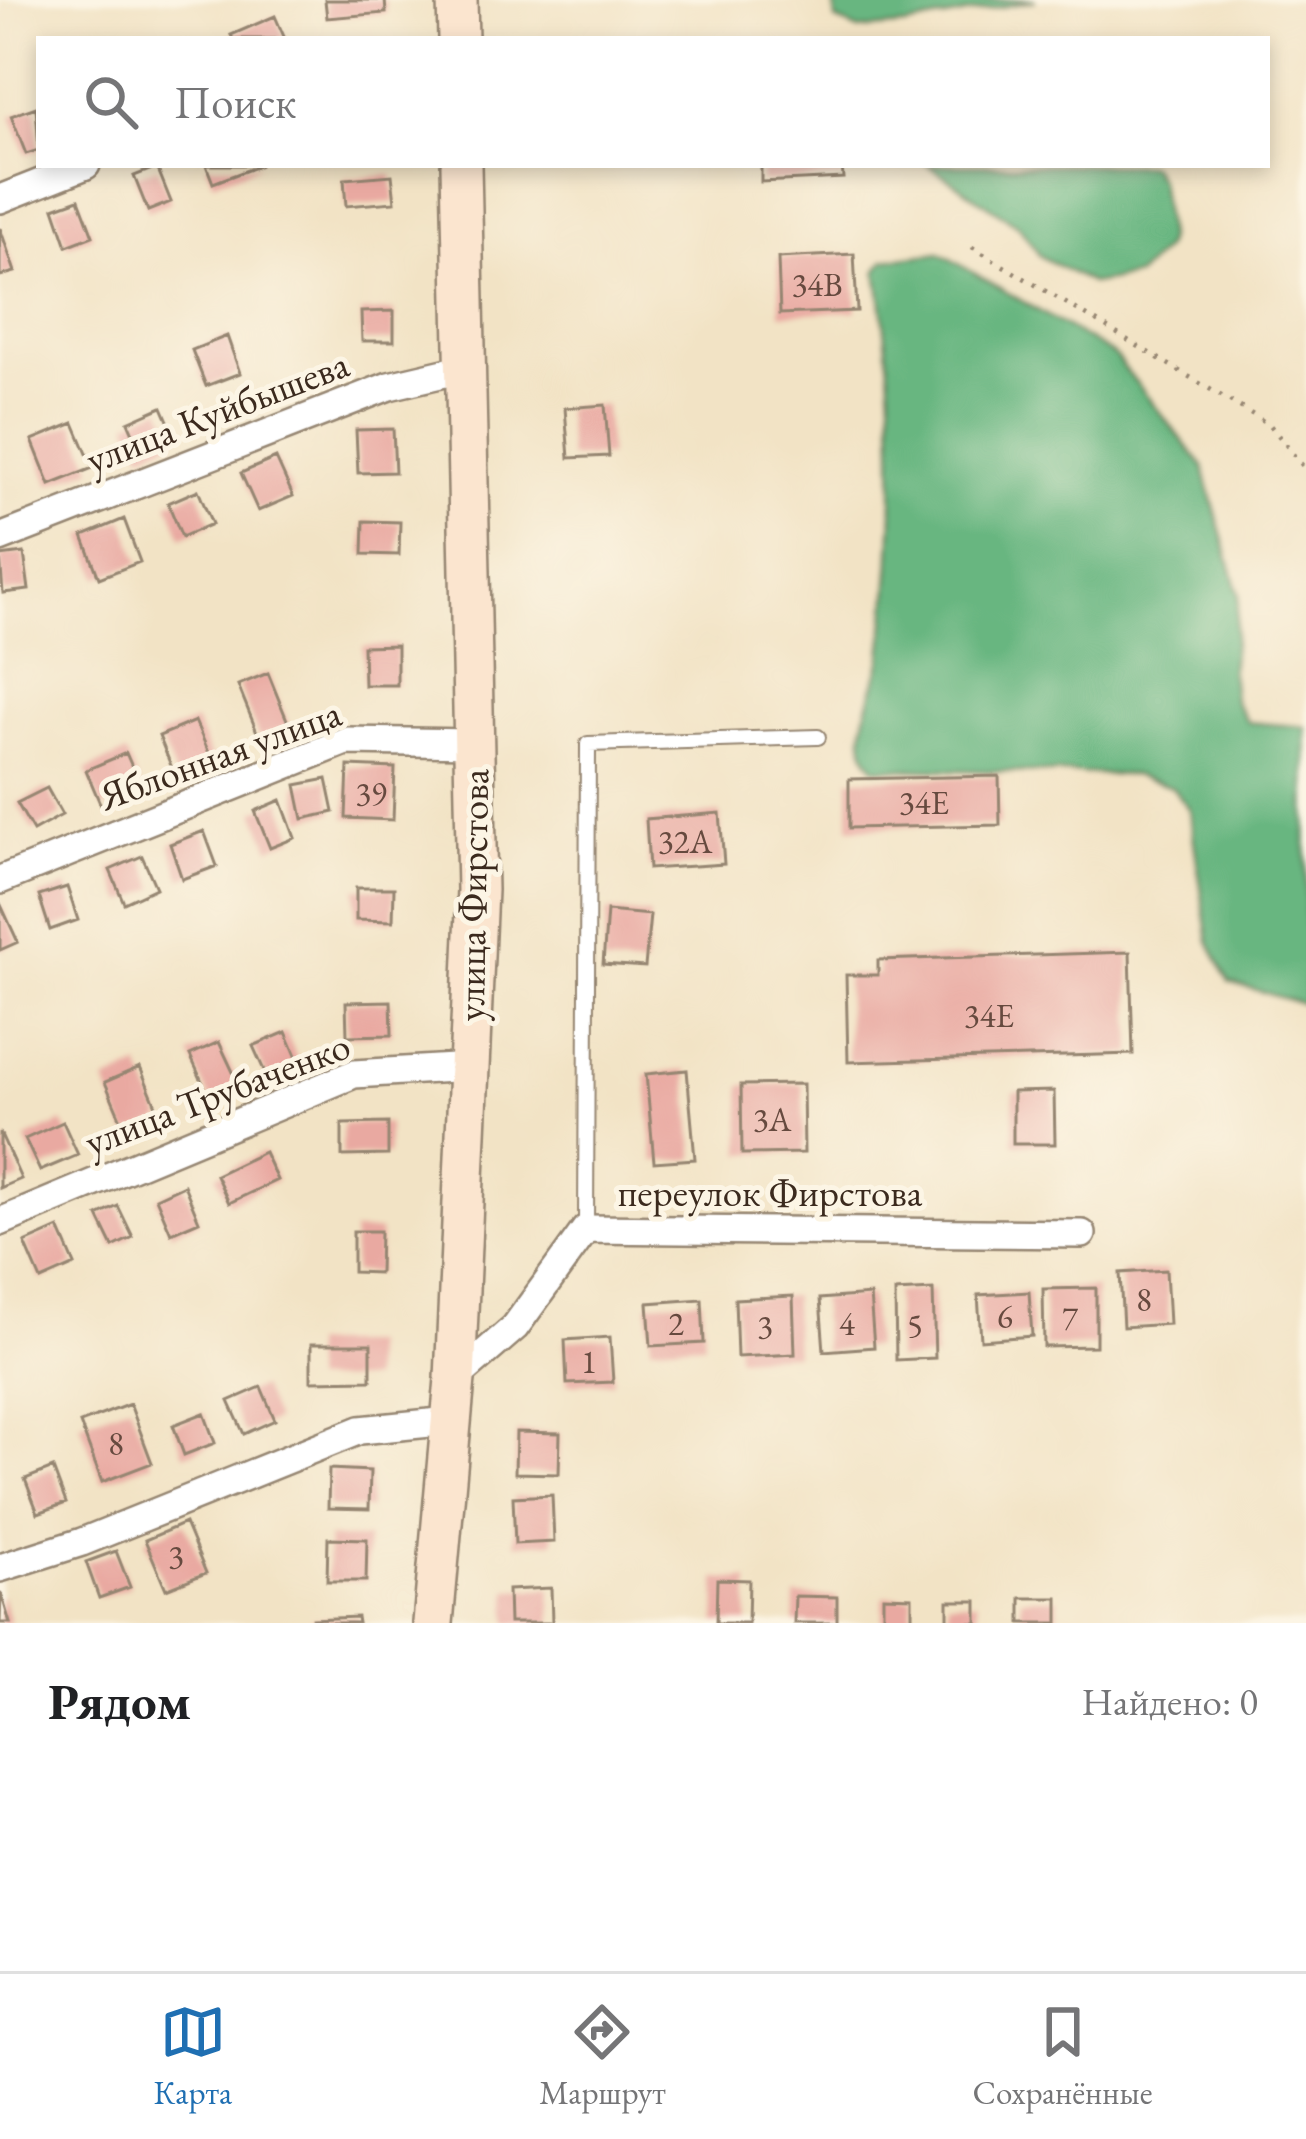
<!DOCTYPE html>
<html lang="ru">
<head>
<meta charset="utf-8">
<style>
	body { margin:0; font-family:"EB Garamond",serif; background:#f2f2f2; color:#202124 }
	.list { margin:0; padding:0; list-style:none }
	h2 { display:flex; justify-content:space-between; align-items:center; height:156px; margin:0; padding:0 48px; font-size:51px }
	h2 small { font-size:39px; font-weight:400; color:#757577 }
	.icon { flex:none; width:66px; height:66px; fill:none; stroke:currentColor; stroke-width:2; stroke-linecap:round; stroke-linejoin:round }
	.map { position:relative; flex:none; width:1306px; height:1623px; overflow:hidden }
	.search { position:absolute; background:#fff; box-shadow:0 6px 18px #0003; left:36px; right:36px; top:36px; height:132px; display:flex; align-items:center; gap:30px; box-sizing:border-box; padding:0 42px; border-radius:0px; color:#757577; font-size:45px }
	.sheet { height:348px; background:#fff }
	nav { display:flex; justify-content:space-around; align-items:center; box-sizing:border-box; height:168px; border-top:3px solid #e0e0e0; background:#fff; font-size:33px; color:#757577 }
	nav a { display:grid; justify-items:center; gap:6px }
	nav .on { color:#1f6fb2 }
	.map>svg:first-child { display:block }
	.forest { fill:#68b680; stroke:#52704f; stroke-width:3 }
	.building { fill:#e9a9a1 }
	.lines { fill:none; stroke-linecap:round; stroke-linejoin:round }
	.lane-casing { stroke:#968672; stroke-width:18 }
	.street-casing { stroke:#968672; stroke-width:32 }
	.secondary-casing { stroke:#968672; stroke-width:44 }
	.path { stroke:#968672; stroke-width:4.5; stroke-dasharray:3 9; stroke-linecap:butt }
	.lane { stroke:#fff; stroke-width:14 }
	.street { stroke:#fff; stroke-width:27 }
	.secondary { stroke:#fbe5cf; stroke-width:39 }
	.labels { text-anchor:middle; stroke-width:10; stroke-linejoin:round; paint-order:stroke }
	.number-label { font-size:33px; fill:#664a3f }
	.street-label { font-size:39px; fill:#3b2a1e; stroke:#fcf5e5 }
</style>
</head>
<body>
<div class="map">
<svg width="1306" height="1623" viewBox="0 0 1306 1623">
	<rect width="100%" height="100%" fill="#fcf5e5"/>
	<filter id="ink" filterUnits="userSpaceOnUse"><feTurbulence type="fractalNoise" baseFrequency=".00833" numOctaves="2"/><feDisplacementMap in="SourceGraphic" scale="24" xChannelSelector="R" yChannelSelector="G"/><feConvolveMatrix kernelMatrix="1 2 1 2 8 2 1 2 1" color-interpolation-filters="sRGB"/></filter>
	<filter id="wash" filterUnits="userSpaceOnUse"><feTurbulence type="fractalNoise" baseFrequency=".004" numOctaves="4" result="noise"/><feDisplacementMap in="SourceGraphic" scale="48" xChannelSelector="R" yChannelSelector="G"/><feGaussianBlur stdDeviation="2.7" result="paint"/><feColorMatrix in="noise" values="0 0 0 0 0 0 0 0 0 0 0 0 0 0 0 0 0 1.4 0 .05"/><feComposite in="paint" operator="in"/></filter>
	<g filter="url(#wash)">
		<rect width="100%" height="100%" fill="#f2e3c5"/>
		<path class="forest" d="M834 0H1036L905 26 859 30 836 20Z
			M928 165H1150L1159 180 1167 238 1164 249 1136 276 1092 284 1040 256 1018 225Z
			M940 253 1114 355 1203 466 1239 595 1231 671 1234 700 1247 722 1306 727V1005L1229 982 1209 941 1189 808 1172 787 1134 775 876 768C846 741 877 690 882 656 898 527 898 400 877 271L885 260Z"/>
		<g id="blocks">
			<path class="building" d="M325 0H385L386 13 327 18Z
				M275 16 285 39H233L231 35Z
				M36 107 39 150 26 154 11 116Z
				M206 165H261L213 183Z
				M761 165H842L843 178 761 182Z
				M157 167 171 202 148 211 134 176Z
				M392 175 395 202 346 206 344 179Z
				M79 199 93 236 67 246 54 208Z
				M0 228 15 272 0 276Z
				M854 254 857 311 780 314 778 258Z
				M394 311V341H362L361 312Z
				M227 336 240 373 206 386 192 350Z
				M605 405 609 456 569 458 565 408Z
				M162 407 176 439 142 454 128 422Z
				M74 423 93 468 50 485 32 440Z
				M393 429 395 472 358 473 356 430Z
				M276 458 293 496 258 511 241 473Z
				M198 490 212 524 182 537 168 503Z
				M124 519 140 562 99 578 83 536Z
				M364 521 400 522 399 555 363 554Z
				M24 553 29 590 3 593 0 556Z
				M397 645V685H364L363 646Z
				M268 673 289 725 259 737 238 685Z
				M195 721 213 762 176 778 159 736Z
				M126 753 142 790 102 808 86 770Z
				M348 766 395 768 393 820 346 818Z
				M999 776 1000 825 849 828V779Z
				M327 779 334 812 303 819 296 785Z
				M47 788 62 815 33 831 17 803Z
				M281 800 295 838 270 848 255 811Z
				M720 813 724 864 649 869 646 819Z
				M204 831 217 866 182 879 170 844Z
				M142 856 156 888 124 903 110 870Z
				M67 887 78 920 50 930 39 896Z
				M356 888H394L393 921 356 920Z
				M0 903 18 942 0 950Z
				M607 911 650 915 645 967 603 964Z
				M1130 952 1133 1054 848 1062 846 975H878V960Z
				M391 1001 392 1035 347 1036 346 1002Z
				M286 1032 300 1065 268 1079 253 1046Z
				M219 1042 241 1089 212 1103 190 1055Z
				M140 1067 162 1120 127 1134 105 1082Z
				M687 1070 695 1159 654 1162 646 1074Z
				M803 1084 804 1153 742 1154 741 1085Z
				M1054 1091 1055 1144H1013V1092Z
				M63 1122 78 1155 40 1171 25 1139Z
				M388 1123V1155L342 1156V1124Z
				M0 1132 21 1179 0 1188Z
				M264 1152 277 1180 229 1203 216 1175Z
				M184 1185 199 1221 171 1233 156 1198Z
				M118 1206 133 1237 113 1247 98 1216Z
				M59 1228 75 1265 41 1280 25 1243Z
				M353 1231H380L379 1273 353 1272Z
				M1166 1270 1169 1324 1123 1327 1120 1273Z
				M1096 1288V1346L1044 1347 1043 1289Z
				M933 1290 935 1358 896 1360 895 1292Z
				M1029 1292 1032 1336 981 1340 978 1295Z
				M870 1295 874 1347 824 1351 820 1299Z
				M793 1296 795 1354 737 1357 735 1299Z
				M702 1299 704 1343 651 1346 648 1303Z
				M610 1337 613 1382 567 1384 565 1340Z
				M311 1344H371V1380L311 1381Z
				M261 1387 275 1420 244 1434 229 1401Z
				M130 1404 152 1463 102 1482 80 1423Z
				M204 1413 215 1443 184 1455 173 1425Z
				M516 1432 560 1433 559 1474 515 1473Z
				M53 1468 66 1503 38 1513 25 1479Z
				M329 1469 370 1471 369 1509 328 1508Z
				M552 1495 554 1542 515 1544 513 1497Z
				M185 1523 206 1573 166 1589 145 1540Z
				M328 1538 367 1539 366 1581H327Z
				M116 1551 130 1587 99 1598 86 1562Z
				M717 1579 749 1580 748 1623H716Z
				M551 1588 552 1623H509L508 1590Z
				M1 1593 10 1623H0Z
				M795 1596 837 1597V1623H794Z
				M883 1596 912 1597V1623H883Z
				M1021 1598H1058V1623H1021Z
				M948 1601H977V1623H948Z
				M357 1617 358 1623H312V1619Z"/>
		</g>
	</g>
	<g filter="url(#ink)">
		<use href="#blocks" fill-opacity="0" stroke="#968672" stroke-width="3"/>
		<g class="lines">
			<defs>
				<path id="lane" d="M586 1229 588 744 818 737"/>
				<path id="street" d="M0 199 86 165
					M0 538 389 386 466 368
					M0 880 346 741 474 743
					M0 1222 354 1074 470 1067
					M455 1379 515 1327 586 1229 1082 1234
					M0 1568 82 1542 360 1430 450 1421"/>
				<path id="secondary" d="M457 0 458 39
					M433 1623 455 1379 477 890 461 165"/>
			</defs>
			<use href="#lane" class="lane-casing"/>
			<use href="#street" class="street-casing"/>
			<use href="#secondary" class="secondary-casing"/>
			<path class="path" d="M972 247 1270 425 1306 470"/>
			<use href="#lane" class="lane"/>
			<use href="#street" class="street"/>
			<use href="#secondary" class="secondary"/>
		</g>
	</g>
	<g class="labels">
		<g class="number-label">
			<text x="817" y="296">34В</text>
			<text x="371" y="805">39</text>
			<text x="924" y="814">34Е</text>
			<text x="685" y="853">32А</text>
			<text x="989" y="1027">34Е</text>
			<text x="772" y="1131">3А</text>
			<text x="1144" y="1311">8</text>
			<text x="1005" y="1328">6</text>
			<text x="1070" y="1330">7</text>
			<text x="676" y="1335">2</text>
			<text x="847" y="1335">4</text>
			<text x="915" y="1337">5</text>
			<text x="765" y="1338">3</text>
			<text x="589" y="1373">1</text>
			<text x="116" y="1455">8</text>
			<text x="176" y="1568">3</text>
		</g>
		<g class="street-label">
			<text transform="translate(217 411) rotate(-21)" y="14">улица Куйбышева</text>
			<text transform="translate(220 754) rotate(-20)" y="14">Яблонная улица</text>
			<text transform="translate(472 895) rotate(-89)" y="14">улица Фирстова</text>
			<text transform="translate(217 1093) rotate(-21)" y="14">улица Трубаченко</text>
			<text x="770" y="1206">переулок Фирстова</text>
		</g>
	</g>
</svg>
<div class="search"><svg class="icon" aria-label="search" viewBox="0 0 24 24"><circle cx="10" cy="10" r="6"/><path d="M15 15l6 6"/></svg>Поиск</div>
</div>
<section class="sheet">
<h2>Рядом<small>Найдено: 0</small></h2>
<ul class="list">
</ul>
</section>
<nav>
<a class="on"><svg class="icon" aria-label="map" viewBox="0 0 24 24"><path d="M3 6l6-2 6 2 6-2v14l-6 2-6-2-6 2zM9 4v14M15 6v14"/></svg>Карта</a>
<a><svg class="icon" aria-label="directions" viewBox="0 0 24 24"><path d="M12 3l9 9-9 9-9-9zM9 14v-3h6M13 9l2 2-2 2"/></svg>Маршрут</a>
<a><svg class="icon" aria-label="saved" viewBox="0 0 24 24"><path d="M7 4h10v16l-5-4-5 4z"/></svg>Сохранённые</a>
</nav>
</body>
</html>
